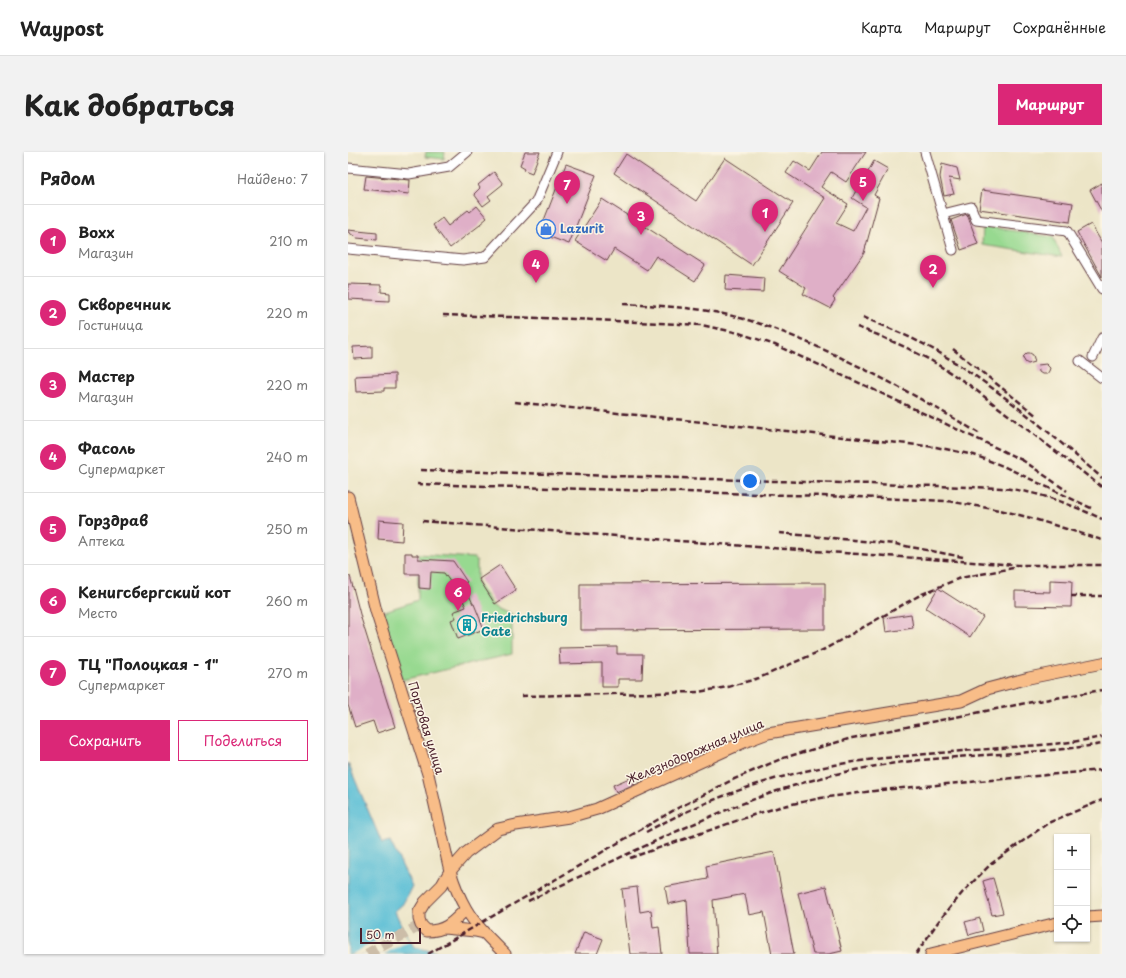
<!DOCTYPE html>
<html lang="ru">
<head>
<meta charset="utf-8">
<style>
	body { margin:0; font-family:"Playpen Sans",sans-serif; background:#f2f2f2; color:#222 }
	.controls { position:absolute; right:12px; bottom:12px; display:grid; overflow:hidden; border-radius:0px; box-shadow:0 1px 3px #0004 }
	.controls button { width:36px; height:36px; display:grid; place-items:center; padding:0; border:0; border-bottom:1px solid #e0e0e0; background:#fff; color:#222; font:20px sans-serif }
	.scale { position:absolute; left:12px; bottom:10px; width:61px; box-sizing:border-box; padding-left:4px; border:2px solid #4a1f2b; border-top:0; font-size:11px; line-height:14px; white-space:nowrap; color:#4a1f2b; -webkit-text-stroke:3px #fcf5e5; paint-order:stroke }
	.you { position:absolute; left:402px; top:329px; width:14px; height:14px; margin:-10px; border:3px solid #fff; border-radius:50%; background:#1a73e8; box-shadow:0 0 0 6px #1a73e833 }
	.badge { display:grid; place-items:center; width:26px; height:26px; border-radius:50%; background:#db2777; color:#fff; font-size:13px; font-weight:700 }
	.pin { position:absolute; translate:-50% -33px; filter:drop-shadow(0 1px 2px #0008) }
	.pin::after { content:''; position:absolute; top:21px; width:14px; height:12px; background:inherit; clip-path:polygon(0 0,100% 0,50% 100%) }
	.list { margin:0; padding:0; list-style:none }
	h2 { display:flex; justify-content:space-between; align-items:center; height:52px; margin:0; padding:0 16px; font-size:17px }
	h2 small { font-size:13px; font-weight:400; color:#767676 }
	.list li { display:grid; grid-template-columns:26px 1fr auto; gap:12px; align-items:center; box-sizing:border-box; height:72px; padding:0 16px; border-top:1px solid #e0e0e0 }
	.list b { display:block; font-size:15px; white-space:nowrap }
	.list p { margin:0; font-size:13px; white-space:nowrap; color:#767676 }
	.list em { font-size:13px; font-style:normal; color:#767676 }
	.actions { display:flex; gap:8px; padding:12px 16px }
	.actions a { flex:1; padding:9px 0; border:1px solid #db2777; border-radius:0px; text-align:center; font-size:14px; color:#db2777 }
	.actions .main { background:#db2777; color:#fff }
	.icon { flex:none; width:22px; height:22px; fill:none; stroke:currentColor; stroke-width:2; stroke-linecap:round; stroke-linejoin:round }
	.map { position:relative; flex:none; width:754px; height:802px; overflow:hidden; border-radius:0px }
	header { display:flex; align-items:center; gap:24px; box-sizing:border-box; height:56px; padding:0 20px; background:#fff; border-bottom:1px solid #e0e0e0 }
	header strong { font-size:19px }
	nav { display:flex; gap:22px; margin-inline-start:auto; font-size:14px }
	.intro { display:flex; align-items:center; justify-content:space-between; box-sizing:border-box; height:96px; padding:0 24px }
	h1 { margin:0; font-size:28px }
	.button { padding:10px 18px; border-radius:0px; background:#db2777; color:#fff; font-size:14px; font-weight:700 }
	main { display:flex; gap:24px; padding:0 24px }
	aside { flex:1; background:#fff; border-radius:0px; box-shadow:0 1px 3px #0004 }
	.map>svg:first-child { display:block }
	.green { fill:#97d990; stroke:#707c5e }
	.water { fill:#57bdd5; stroke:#506e80 }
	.pier { fill:#ece5c7 }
	.building { fill:#dfafc7 }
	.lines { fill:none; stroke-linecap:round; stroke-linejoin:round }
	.major-tunnel { stroke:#ccbda8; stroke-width:11; stroke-dasharray:11 5.5; stroke-linecap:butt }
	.minor-casing { stroke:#623d42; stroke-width:11 }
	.major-casing { stroke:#623d42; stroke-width:13 }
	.minor { stroke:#fff; stroke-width:9 }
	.major { stroke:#f8bd88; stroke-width:11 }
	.rail { stroke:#4a1f2b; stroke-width:2.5; stroke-dasharray:6 3; stroke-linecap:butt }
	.labels { text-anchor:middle; stroke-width:3; stroke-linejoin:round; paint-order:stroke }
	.shop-label { font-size:12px; font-weight:bold; fill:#366cbe; stroke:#fcf5e5; text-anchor:start }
	.culture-label { font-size:12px; font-weight:bold; fill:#0d838f; stroke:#fcf5e5; text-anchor:start }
	.street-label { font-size:12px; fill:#4a1f2b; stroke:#fcf5e5 }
</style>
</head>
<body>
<header>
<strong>Waypost</strong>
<nav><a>Карта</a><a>Маршрут</a><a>Сохранённые</a></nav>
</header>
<div class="intro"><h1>Как добраться</h1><a class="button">Маршрут</a></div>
<main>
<aside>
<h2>Рядом<small>Найдено: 7</small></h2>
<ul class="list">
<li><span class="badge">1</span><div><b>Boxx</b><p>Магазин</p></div><em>210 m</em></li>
<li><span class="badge">2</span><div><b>Скворечник</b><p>Гостиница</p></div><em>220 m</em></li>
<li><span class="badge">3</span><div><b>Мастер</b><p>Магазин</p></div><em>220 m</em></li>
<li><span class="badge">4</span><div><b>Фасоль</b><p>Супермаркет</p></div><em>240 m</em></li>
<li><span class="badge">5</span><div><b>Горздрав</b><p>Аптека</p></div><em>250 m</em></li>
<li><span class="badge">6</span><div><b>Кенигсбергский кот</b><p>Место</p></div><em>260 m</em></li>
<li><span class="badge">7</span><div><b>ТЦ &quot;Полоцкая - 1&quot;</b><p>Супермаркет</p></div><em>270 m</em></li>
</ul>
<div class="actions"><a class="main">Сохранить</a><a>Поделиться</a></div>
</aside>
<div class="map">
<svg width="754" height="802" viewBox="0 0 754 802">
	<rect width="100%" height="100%" fill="#fcf5e5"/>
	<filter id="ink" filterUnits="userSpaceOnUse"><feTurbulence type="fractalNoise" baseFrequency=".025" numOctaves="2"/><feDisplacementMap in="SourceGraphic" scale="8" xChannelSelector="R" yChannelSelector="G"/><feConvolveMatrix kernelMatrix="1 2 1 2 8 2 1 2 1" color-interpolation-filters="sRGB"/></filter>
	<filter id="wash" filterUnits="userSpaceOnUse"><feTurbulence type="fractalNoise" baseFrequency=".012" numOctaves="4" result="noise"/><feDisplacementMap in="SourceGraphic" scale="16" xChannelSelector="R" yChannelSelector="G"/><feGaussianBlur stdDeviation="0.9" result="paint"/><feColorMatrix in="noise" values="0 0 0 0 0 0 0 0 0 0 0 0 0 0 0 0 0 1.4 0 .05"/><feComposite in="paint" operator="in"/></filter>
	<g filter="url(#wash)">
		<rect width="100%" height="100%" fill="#ece5c7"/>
		<path class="green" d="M78 0H97L96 7 77 5Z
			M635 74 705 85 714 105 634 93Z
			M70 402 126 406 129 408V431L146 455 164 463V502L54 528 34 460 70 448Z"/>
		<path class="water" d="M0 611 34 691 42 689 64 734 55 752 47 759 54 775 66 795 88 800 90 802H0Z"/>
		<path class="pier" d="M54 775 61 789 36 802H4Z"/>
		<g id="blocks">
			<path class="building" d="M177 0H192L184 21 176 18 177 16 172 13Z
				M474 0H518L498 30 483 20 473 35 500 52 488 71 505 79 518 55 504 46 510 35 511 36 526 9 540 17 526 43 531 46 516 101 485 146 487 148 482 156 455 142 458 136 431 119 477 46 438 21 446 9 462 19Z
				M278 2 348 49 377 6 445 51 404 113 266 21Z
				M218 12 248 23 221 92 191 81Z
				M594 12 609 16 612 28 601 26 606 42 596 44 592 25Z
				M146 20 155 32 140 44 143 48 135 54 126 42 132 36 130 33Z
				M18 24 62 28 61 42 16 37Z
				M754 31V60L742 38Z
				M634 38 725 51 722 70 631 57Z
				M254 47 357 113 347 129 308 104 299 118 266 97 259 109 227 89Z
				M129 54 139 66 132 72V73L102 96 85 73 94 66 100 74 120 58 122 60Z
				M619 62 630 92 613 98 603 68Z
				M743 72 754 91V125L729 80Z
				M0 78 29 81V88L9 86 0 80Z
				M378 123 416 126 415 140 377 138Z
				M0 132 33 133V140L42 141V149L0 147Z
				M24 194V206L6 207 5 195Z
				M679 201H682L685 203 687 210 680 212 677 210 675 205Z
				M698 212 702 216 701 219 699 222H694L691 220 690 213Z
				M47 222V236H36V239L8 240 7 224Z
				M31 368 55 370 54 389 30 387Z
				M57 401H64V403H70V407L105 409 119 430 107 437 96 421 83 420 82 437 71 436V422H57Z
				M152 413 168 438 147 452 131 427Z
				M2 424 13 466 47 575 29 581 25 569 7 575 0 553V425Z
				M702 428 724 429 723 455 667 454V439L702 440Z
				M477 431V477L232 478V432Z
				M590 436 635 465 622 485 578 456Z
				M121 443 125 452H126L136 477 110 487 103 468 108 466 105 460 118 455 114 446Z
				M563 462 565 476 538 480 536 466Z
				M269 495V502H295L294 527H270V535H254V511L212 512 211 496Z
				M284 625 287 632 268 640 265 633Z
				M426 700 446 802H424L416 760 401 763 397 742 365 748 369 802H342L339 748 320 752 317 735 360 727 358 714Z
				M645 726 655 761 644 763 635 729Z
				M478 734 494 799 481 802H465L450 741Z
				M289 735 292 760 303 758 305 776 311 775 314 802H282L274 737Z
				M632 766 635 779 621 783 617 770Z
				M236 780 255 787 249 802H227Z"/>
		</g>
	</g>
	<g filter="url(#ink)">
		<use href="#blocks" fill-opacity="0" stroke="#623d42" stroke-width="1"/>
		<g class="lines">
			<path class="major-tunnel" d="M19 802 73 773"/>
			<defs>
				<path id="minor" d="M577 0 605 98
					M0 16 61 22 101 15 119 0
					M595 62 623 55 628 68 719 79 754 137
					M0 97 115 108 137 105 188 50 209 0
					M745 205 754 186
					M732 209 754 226"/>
				<path id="major" d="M0 345 28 459 80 622 102 719C106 732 111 745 118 757 128 774 143 788 157 802
					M118 757C105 770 98 779 79 779L73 773 71 767V760L77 750 94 733 102 719 118 701 150 677 168 673 221 665 249 657 396 590 420 581 613 549 639 537 681 526 754 511
					M739 765 754 764
					M96 776 127 779 136 781
					M583 802 709 771"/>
			</defs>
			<use href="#minor" class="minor-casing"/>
			<use href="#major" class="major-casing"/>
			<use href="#minor" class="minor"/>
			<use href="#major" class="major"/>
			<path class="rail" d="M275 152C314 154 354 155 392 166 416 172 440 182 463 192 522 218 578 249 632 282
				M95 163 226 167 353 173 391 181 427 193 520 235 678 310
				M515 165C540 176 566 186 590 200 649 235 702 281 754 326
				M509 175 530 183 559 196 584 209 620 232 754 335
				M605 197 689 264
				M167 250 588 295 626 303 655 314 743 356
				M673 307 719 339
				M73 318 653 336C689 339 722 352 754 367
				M69 332 509 345 599 349 652 358 683 366 754 388
				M74 369 423 396 669 413H754
				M431 381 547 392 615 405
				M723 444H754
				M173 544 350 540 380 535 411 526 477 497 572 443 612 426 665 416
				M298 680C369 641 447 616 528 607 573 602 618 599 664 595 694 593 724 591 754 585
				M282 706 408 662 435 654 473 646 533 638 754 618
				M180 749C224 728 269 707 314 686 378 657 437 632 507 618 588 601 672 605 754 592
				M80 802 328 657 384 628 435 606 504 586 538 579 673 552 754 538
				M568 802 590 770 615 740 643 712 700 671 754 648"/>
		</g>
	</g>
	<defs>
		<symbol id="shop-ring" viewBox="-11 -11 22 22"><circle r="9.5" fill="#fcf5e5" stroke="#3f7fe0" stroke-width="1.5"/><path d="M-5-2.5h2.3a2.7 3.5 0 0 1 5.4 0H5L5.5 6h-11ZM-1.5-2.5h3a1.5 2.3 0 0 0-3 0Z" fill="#3f7fe0"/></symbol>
		<symbol id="building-ring" viewBox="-11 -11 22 22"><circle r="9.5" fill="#fcf5e5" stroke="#0f9aa8" stroke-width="1.5"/><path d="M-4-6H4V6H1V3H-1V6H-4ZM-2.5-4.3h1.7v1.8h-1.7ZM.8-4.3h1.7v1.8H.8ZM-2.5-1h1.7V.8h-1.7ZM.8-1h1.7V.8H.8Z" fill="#0f9aa8"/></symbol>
	</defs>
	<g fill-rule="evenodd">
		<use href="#shop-ring" x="187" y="66" width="22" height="22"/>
		<use href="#building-ring" x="108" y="462" width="22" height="22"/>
	</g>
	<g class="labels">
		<g class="shop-label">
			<text x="212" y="81">Lazurit</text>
		</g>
		<g class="culture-label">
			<text x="133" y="470">Friedrichsburg<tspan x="133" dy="14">Gate</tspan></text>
		</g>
		<g class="street-label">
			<text transform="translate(78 576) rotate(73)" y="4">Портовая улица</text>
			<text transform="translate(347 600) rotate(-23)" y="4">Железнодорожная улица</text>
		</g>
	</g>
</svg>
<div class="controls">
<button>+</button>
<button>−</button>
<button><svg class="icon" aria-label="locate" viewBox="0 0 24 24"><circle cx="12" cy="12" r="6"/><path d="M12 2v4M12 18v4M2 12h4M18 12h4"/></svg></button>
</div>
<div class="scale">50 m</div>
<div class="you"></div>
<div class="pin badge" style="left:417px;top:80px">1</div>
<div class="pin badge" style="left:585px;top:136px">2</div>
<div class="pin badge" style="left:293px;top:83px">3</div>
<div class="pin badge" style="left:188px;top:131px">4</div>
<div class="pin badge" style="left:515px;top:49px">5</div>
<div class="pin badge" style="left:110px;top:459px">6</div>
<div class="pin badge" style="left:219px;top:52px">7</div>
</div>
</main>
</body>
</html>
